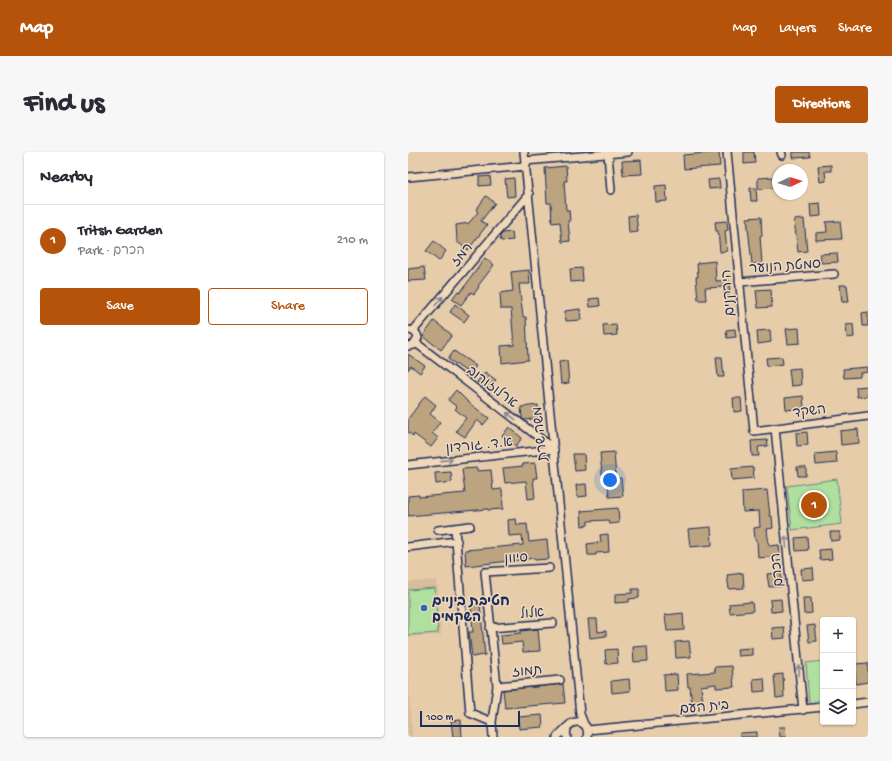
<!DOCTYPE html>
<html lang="en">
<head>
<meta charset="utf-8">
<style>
	body { margin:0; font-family:"Gochi Hand","Playpen Sans Hebrew",sans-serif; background:#f7f7f7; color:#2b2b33 }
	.controls { position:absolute; right:12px; bottom:12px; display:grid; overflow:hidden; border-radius:4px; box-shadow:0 1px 3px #0004 }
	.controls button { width:36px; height:36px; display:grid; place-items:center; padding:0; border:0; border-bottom:1px solid #e1e1e2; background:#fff; color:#2b2b33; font:20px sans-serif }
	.compass { position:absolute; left:364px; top:12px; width:36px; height:36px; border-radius:50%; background:#fff; box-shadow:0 1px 3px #0004; rotate:86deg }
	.scale { position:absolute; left:12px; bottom:10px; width:100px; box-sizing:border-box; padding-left:4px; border:2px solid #1b2f5e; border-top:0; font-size:11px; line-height:14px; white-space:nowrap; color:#1b2f5e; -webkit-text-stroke:3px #f1d8b9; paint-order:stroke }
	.you { position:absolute; left:202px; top:328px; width:14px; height:14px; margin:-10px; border:3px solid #fff; border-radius:50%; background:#1a73e8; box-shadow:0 0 0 6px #1a73e833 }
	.badge { display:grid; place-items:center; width:26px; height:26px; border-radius:50%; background:#b45309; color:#fff; font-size:13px; font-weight:700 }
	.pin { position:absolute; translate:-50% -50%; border:2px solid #fff; box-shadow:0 1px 4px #0006 }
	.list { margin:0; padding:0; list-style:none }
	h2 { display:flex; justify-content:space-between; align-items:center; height:52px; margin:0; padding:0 16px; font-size:17px }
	h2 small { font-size:13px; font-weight:400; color:#7c7c81 }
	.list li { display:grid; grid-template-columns:26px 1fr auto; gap:12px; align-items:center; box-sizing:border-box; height:72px; padding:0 16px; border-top:1px solid #e1e1e2 }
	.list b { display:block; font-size:15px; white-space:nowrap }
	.list p { margin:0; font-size:13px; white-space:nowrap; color:#7c7c81 }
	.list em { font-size:13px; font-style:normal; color:#7c7c81 }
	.actions { display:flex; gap:8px; padding:12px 16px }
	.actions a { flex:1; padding:9px 0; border:1px solid #b45309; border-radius:4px; text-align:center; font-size:14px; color:#b45309 }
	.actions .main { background:#b45309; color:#fff }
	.icon { flex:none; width:22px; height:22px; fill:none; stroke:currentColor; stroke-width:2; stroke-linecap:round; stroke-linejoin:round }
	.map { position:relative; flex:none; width:460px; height:585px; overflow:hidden; border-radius:4px }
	header { display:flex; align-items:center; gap:24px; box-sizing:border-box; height:56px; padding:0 20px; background:#b45309; color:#fff }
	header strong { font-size:19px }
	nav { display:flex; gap:22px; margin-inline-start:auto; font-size:14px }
	.intro { display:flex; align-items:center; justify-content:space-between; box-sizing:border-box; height:96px; padding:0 24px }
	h1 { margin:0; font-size:28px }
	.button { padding:10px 18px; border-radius:4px; background:#b45309; color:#fff; font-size:14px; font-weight:700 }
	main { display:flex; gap:24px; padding:0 24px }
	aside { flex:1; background:#fff; border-radius:4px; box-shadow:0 1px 3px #0004 }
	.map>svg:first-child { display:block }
	.built { fill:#d6bd9c }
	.green { fill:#b0e0a0; stroke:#66887f }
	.building { fill:#bda480; stroke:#1b2f5e }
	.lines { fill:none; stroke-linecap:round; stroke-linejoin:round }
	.minor-casing { stroke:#1b2f5e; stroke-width:10 }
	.minor { stroke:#f1d8b9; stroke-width:7 }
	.oneway { stroke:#86848c }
	.poi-dot { fill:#1f6fb2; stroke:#f1d8b9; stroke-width:1.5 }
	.labels { text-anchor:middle; stroke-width:3; stroke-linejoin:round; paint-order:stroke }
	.street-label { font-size:14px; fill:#1b2f5e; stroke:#f1d8b9 }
	.poi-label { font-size:14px; font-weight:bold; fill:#1b2f5e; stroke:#f1d8b9; text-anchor:start }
</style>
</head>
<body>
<header>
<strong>Map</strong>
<nav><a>Map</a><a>Layers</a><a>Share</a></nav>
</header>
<div class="intro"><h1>Find us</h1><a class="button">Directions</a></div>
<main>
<aside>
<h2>Nearby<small></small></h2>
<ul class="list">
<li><span class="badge">1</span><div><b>Tritsh Garden</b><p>Park · הכרם</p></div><em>210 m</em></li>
</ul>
<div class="actions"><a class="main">Save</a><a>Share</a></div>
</aside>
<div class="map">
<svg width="460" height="585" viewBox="0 0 460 585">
	<rect width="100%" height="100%" fill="#e7cca9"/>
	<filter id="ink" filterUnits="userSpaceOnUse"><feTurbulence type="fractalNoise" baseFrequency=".025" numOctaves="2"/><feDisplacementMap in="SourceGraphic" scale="8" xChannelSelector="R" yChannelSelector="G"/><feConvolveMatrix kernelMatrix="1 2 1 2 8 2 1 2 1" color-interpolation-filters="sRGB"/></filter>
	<g filter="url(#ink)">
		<path class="built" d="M29 428 33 483 0 485V430Z
			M0 520 4 584 0 585Z"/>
		<path class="green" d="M429 327 434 372 384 378 379 334Z
			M27 436 30 481 0 483V438Z
			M415 509V548L401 550 398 511Z"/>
		<path class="building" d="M311 0 312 14 276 17 275 3Z
			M336 0H346L347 11 336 12Z
			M385 0H401L402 5 385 6Z
			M233 8 234 22 215 23 214 9Z
			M423 13V19H417L418 29 412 30 410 14Z
			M158 14 159 29H156L158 58H161L162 69H160L162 89 154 90 152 70 144 71 143 51H139L137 16Z
			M82 24 83 33 71 34V25Z
			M366 25 367 36 350 37V26Z
			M106 26 107 44 99 45 97 27Z
			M311 27 312 36 301 37 300 28Z
			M258 33 259 49 248 50 247 34Z
			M342 36H348L349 49H343Z
			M78 44 87 51 73 69 79 73 60 98 48 89 49 88 48 73 61 71 70 60 68 58Z
			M412 51 413 64 403 65 402 52Z
			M228 63 230 80 221 81 220 64Z
			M353 65 354 84H352L354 112H344L339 66Z
			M396 67 399 99 390 100 386 68Z
			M319 69 320 78 317 79 319 99 312 100 310 79H308L307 70Z
			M432 69 434 87 408 88V81L419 80 418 70Z
			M104 80 105 88 93 89 92 84 95 81Z
			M26 89 38 99 31 109 18 99Z
			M429 101 430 110 413 111 412 102Z
			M77 106 86 113 70 134 71 135 66 142 63 140 53 153 44 147 50 139 52 141Z
			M307 109 308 129 321 128 322 143H316V135L297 136 298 148H290L288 125H290L289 111Z
			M16 115 18 128 0 129V117Z
			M174 116 175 129 163 130 162 117Z
			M121 118 122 132H111L115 165H118L120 208 94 211 93 194 106 193 103 157H93L92 141 105 139 103 120Z
			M432 133H439L441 150H434Z
			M363 137 364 155 350 156 348 138Z
			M191 146 192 154 182 155 181 147Z
			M47 152 61 163 56 170 42 160Z
			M172 157 173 168 158 169 157 159Z
			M460 160V174H455L454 161Z
			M26 169 44 183 33 198 15 184Z
			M208 172 209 183 196 184 195 173Z
			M445 172 446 185 439 186 438 173Z
			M391 176 392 191 380 192 378 177Z
			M327 177 328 185 319 186 318 178Z
			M362 178 363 190 350 192 349 179Z
			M46 199 68 214 62 222 40 207Z
			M0 202 17 214 12 221 3 214 0 218Z
			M308 205H314L316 225H310Z
			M374 205 375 212 359 214 358 206Z
			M159 209 161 231 153 232 151 210Z
			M460 215V220L452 221V225L436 226 435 217Z
			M392 216 393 233 383 234 381 217Z
			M77 220 88 228 80 238 69 230Z
			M460 234V244L449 245 448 235Z
			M48 238 61 251 81 266 75 273 69 268 57 285 48 279 58 266 47 257 49 255 40 248Z
			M17 244 28 253 22 262 32 270 24 281 30 286 23 295 6 282 5 284 0 280V267Z
			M395 244 396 256 378 258 377 246Z
			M325 246H333L334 259 326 260Z
			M130 253 132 266 116 268 114 266 113 255Z
			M101 275 114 286 108 294 94 284Z
			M450 277 451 291 433 293 432 279Z
			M399 280 400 293 389 294 388 281Z
			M359 288 360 294 350 295 351 304H344L343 289Z
			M206 300 208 326H213L215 344 201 345 199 322H194L192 301Z
			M428 300 429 311 408 313 407 302Z
			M165 302H176L177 318 167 319Z
			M127 311 129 326H125L127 346 120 347 118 329 97 331 95 316 115 314V312Z
			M345 315 346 326 324 328 323 317Z
			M389 315H398V324H390Z
			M69 316V319L83 318 85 338 94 337 95 357 80 358V357L0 364V344L11 343V345L57 341 54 317Z
			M43 320 44 330 28 332 27 321Z
			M178 332 179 344 169 345 168 333Z
			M359 338 362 364H364L365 376 359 377 361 394 371 393 372 404 350 406 349 388H347L346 376 352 375 351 359 335 360 334 340Z
			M210 356 211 371 201 372 200 368 180 369V373L174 374 173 359Z
			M108 367 109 373 119 372 121 390 139 388 141 407 127 408V406L58 414 57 398 115 393 114 383 101 384 100 368Z
			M303 375 304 393 282 395 280 377Z
			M422 380H432V388L423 389Z
			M200 382 201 400 188 401V403H180L179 392 193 390 192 383Z
			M399 385 400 398 388 399 387 386Z
			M423 397 424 407 412 408 411 398Z
			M405 416 406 427 394 428 393 417Z
			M335 421 336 436 321 437 319 423Z
			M373 421 374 434 361 435 359 422Z
			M224 437H231V446L221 447V450L207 451V442L224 441Z
			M395 446H403L404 461 396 462Z
			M373 447 374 459 363 460 362 448Z
			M344 450 345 459 322 461 321 452Z
			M72 452 77 503 64 505 61 480H65L63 453Z
			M275 461 276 478 259 479 257 463Z
			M180 467H189L190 480 198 479V484L182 486Z
			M407 473 409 489 401 490 399 474Z
			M376 475 377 486 365 487 364 476Z
			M130 477 132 499 115 500 114 490 94 492 93 483 113 481V479Z
			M281 489 283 505 268 506 267 490Z
			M239 494 240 509 226 510 225 495Z
			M344 496V503L330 504 329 497Z
			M209 497 210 511 198 512 197 498Z
			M460 511V530L448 532 446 512Z
			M324 514 326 535 308 536V532L293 534 295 551 284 552 282 535H280L279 522 307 520 306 515Z
			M269 522 270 538 257 539 256 523Z
			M375 522 376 545 368 546 366 523Z
			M356 526 357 539 346 540 345 527Z
			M221 527 222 539 204 541 203 529Z
			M155 532 157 551 97 556 95 538Z
			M134 563 135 575 111 577 110 565Z
			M53 568 54 585H45L43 569Z
			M371 575H377L378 585H372Z
			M349 580V585H332V581Z"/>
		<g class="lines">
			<defs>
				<path id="minor" d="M116 0 172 562 176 572
					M319 0 346 279 460 264
					M373 0 374 3
					M200 2 203 38
					M117 9 220 0
					M0 25 118 14
					M331 130 426 122
					M0 178C6 178 9 181 10 186L6 193 0 194
					M5 179 121 42
					M8 191 146 297
					M367 276 395 558
					M0 313 146 297
					M47 376 62 561 84 570
					M30 378 62 374
					M0 395 49 389
					M82 476 145 471
					M89 534 152 528
					M445 552 460 550
					M180 578 415 555
					M85 585 84 570 89 534 77 420 141 416
					M149 585 159 575
					M159 585C154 565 184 565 179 585"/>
			</defs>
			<use href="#minor" class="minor-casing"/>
			<use href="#minor" class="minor"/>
		</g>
		<defs><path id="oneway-shaft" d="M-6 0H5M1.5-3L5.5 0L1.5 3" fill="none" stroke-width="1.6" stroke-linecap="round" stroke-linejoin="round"/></defs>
		<g class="oneway">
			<use href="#oneway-shaft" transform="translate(31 149) rotate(-50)"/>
			<use href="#oneway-shaft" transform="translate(103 264) rotate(-143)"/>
			<use href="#oneway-shaft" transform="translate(39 308) rotate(-6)"/>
			<use href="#oneway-shaft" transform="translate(378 390) rotate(-96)"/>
			<use href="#oneway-shaft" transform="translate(391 519) rotate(-95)"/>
		</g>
	</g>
	<circle class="poi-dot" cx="16" cy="456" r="4"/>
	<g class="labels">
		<g class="street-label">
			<text transform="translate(53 102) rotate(-50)" y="5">רמז</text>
			<text transform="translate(377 113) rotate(-4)" y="5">סמטת הנוער</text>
			<text transform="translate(319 141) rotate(-95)" y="5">הירקנים</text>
			<text transform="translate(85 234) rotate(37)" y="5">ארלוזורוב</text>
			<text transform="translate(401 258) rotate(-7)" y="5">השקד</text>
			<text transform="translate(131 282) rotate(-96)" y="5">משה שרת</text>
			<text transform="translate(71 292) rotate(-6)" y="5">א.ד. גורדון</text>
			<text transform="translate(108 405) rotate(-4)" y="5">סיוון</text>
			<text transform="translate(368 418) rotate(-96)" y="5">הכרם</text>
			<text transform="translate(124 460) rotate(-5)" y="5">אלול</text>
			<text transform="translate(119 518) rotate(-5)" y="5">תמוז</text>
			<text transform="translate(296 554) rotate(-5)" y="5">בית העם</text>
		</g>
		<g class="poi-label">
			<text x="24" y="453">חטיבת ביניים<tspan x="24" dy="16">השקמים</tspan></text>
		</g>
	</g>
</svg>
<div class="controls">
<button>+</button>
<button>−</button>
<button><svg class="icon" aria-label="layers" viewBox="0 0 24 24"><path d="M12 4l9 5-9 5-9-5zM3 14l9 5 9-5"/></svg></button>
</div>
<svg class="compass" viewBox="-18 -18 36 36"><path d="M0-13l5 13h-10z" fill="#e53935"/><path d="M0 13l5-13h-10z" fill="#7c7c81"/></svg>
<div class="scale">100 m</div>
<div class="you"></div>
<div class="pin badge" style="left:406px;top:353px">1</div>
</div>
</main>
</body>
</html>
